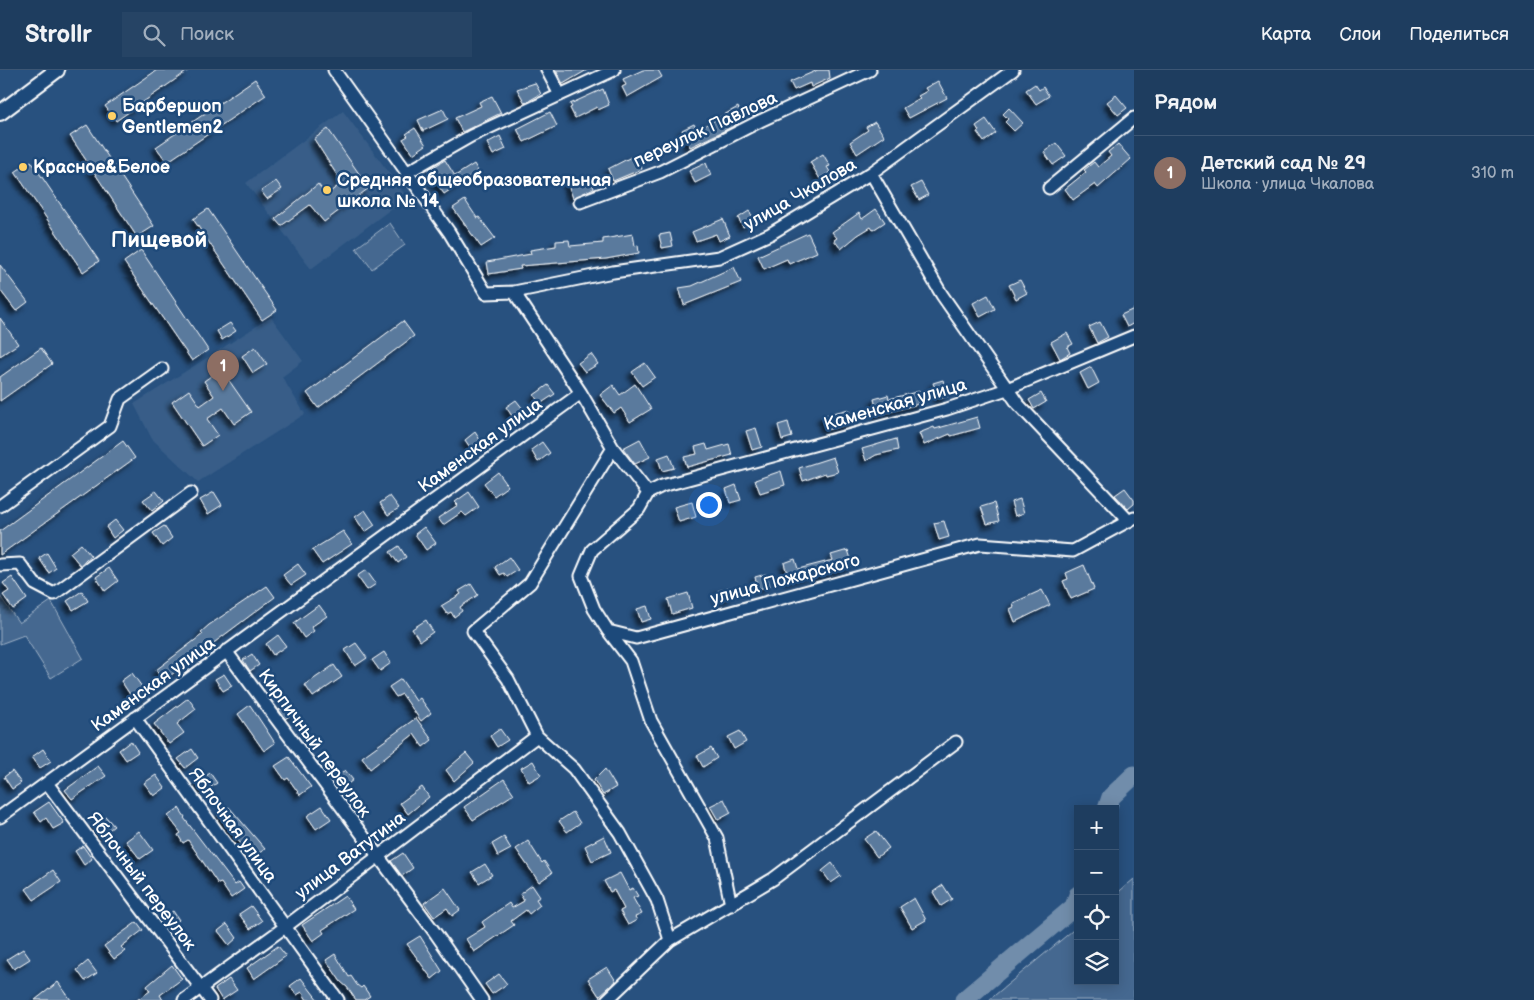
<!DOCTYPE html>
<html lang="ru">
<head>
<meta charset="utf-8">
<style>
	body { margin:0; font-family:"Balsamiq Sans",sans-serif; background:#264465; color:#f1f3f6 }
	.controls { position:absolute; right:15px; bottom:15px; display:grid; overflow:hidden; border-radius:0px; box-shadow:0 2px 12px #0003 }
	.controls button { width:45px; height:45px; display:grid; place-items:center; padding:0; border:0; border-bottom:1px solid #3c5674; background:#1e3d5f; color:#f1f3f6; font:25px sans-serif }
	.you { position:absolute; left:708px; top:434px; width:18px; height:18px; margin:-12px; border:4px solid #fff; border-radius:50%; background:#1a73e8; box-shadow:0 0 0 8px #1a73e833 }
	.badge { display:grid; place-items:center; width:32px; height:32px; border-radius:50%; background:#8abfa5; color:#fff; font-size:16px; font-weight:700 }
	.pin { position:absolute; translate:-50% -41px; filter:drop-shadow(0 1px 2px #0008) }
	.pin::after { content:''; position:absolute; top:26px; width:18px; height:15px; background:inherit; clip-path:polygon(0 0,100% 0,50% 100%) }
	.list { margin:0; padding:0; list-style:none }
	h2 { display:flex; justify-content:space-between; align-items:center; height:65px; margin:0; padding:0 20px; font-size:21px }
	h2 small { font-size:16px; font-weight:400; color:#a1aebd }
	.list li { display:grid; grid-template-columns:32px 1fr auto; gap:15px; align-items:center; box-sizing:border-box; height:75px; padding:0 20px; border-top:1px solid #3c5674 }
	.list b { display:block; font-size:19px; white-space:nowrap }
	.list p { margin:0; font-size:16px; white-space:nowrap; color:#a1aebd }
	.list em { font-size:16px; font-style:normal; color:#a1aebd }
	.icon { flex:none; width:28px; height:28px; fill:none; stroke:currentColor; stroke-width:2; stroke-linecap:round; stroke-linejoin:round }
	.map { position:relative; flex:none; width:1134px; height:930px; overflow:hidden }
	header { display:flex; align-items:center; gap:30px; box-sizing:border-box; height:70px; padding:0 25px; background:#1e3d5f; border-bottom:1px solid #3c5674 }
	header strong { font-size:24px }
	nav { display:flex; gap:28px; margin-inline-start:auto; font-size:18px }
	.search { width:350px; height:45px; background:#264465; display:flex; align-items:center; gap:12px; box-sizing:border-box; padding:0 18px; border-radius:0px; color:#a1aebd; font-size:19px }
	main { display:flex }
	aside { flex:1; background:#1e3d5f }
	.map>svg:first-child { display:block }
	.built { fill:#375d88 }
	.green { fill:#446890; stroke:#a2b4c8 }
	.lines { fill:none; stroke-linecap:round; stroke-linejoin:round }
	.river { stroke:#718dab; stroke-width:19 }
	.building { fill:#5a7a9d; stroke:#fff; filter:url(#shadow) }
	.minor-casing { stroke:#fff; stroke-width:15 }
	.major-casing { stroke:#fff; stroke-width:18 }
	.minor { stroke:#1f4a7a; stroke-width:11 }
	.major { stroke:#1f4a7a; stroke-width:14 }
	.poi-dot { fill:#ffd166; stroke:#1f4a7a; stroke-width:2 }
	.labels { text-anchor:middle; stroke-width:5; stroke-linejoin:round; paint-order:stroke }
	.poi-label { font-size:18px; font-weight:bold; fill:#fff; stroke:#1f4a7a; text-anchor:start }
	.street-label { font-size:18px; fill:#fff; stroke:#1f4a7a }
	.district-label { font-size:22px; font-weight:bold; fill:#fff; stroke:#1f4a7a }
</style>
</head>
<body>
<header>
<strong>Strollr</strong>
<div class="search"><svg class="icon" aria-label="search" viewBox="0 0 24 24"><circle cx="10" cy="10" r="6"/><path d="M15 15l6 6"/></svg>Поиск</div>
<nav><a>Карта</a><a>Слои</a><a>Поделиться</a></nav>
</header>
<main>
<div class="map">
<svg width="1134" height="930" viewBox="0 0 1134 930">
	<defs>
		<filter id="shadow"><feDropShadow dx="-4.5" dy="4.5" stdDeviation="2.5" flood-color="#0009"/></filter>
	</defs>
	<rect width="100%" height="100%" fill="#28517f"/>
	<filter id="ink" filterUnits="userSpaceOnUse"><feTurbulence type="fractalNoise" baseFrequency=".02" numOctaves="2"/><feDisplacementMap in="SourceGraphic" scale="10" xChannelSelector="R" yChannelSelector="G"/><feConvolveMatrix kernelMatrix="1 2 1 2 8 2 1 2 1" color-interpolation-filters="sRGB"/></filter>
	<g filter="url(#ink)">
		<path class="built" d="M343 41 407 127 311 199 246 113Z
			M271 247 303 291 282 307 305 344 198 412 152 369 134 334Z"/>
		<path class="green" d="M390 153 405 175 372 199 356 178Z
			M0 526 19 553 51 531 83 588 51 608 24 565 0 574Z
			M1134 809V930H989L1078 856V911H1115V825Z"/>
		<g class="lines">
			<path class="river" d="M1107 739 1111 727 1134 705
				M964 930 1074 837 1078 825"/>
		</g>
		<path class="building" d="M157 0H189L116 51 105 36Z
			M556 0H587L563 14Z
			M643 0H658L662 7 627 27 622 17 626 15 623 9Z
			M818 0H829L830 8 811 17 810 13 794 20 790 12Z
			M255 9 266 25 167 92 156 77Z
			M938 11 947 28 909 48 903 38 920 28 918 26 927 21 925 18Z
			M535 13 541 24 525 33 517 19Z
			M1035 14 1039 20 1043 17 1049 26 1036 34 1026 20Z
			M603 19 609 35 598 40 597 37 575 48 570 38 572 37 570 34Z
			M1116 25 1127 38 1118 45 1107 32Z
			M492 26 501 43 462 62 455 48 481 36 479 32Z
			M738 37 742 47 736 50 738 54 690 77 682 60 694 54 697 60Z
			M1009 38 1023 53 1014 61 1005 52 1008 49 1003 44Z
			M443 39 448 49 423 61 418 50Z
			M550 42 557 56 524 72 517 59Z
			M986 49 996 63 984 72 977 62 979 61 976 56Z
			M875 52 884 66 857 84 850 72 868 60 866 57Z
			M87 55 154 156 137 167 70 66Z
			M415 58 426 75 413 84 403 69 408 66 406 64Z
			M328 59 369 118 324 152 310 135 281 156 275 149 318 114 326 125 342 113 314 69Z
			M500 66 506 79 493 85 487 73Z
			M1056 73 1066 86 1053 95 1044 82Z
			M1118 74 1131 89 1098 118 1095 114 1073 130 1065 119 1086 102 1084 100 1094 92 1098 97 1111 86 1108 82Z
			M637 84 642 99 613 111 608 99Z
			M823 84 830 96 827 97 830 102 820 109 810 92Z
			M445 90 455 106 474 94 478 101 444 124 428 100Z
			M31 91 99 191 83 202 15 102Z
			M706 93 711 105 695 113 689 101Z
			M589 107 594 118 573 128 567 112 577 108 578 111Z
			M276 111 282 119 267 129 261 121Z
			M921 112 928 125 919 130 911 117Z
			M465 130 477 148 479 147 495 168 481 177 453 138Z
			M208 139 277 240 262 250 193 149Z
			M876 139 885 152 873 160 871 157 858 165 841 179 834 170 837 168 832 162 859 143 862 149Z
			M749 141 755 150 743 157 738 148Z
			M723 149 730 166 719 171 716 164 696 171 692 162Z
			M670 163 673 176 662 178 659 165Z
			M808 163 817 182 789 194 787 189 764 199 758 186Z
			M633 164 635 176 638 175 639 183 606 189 520 196 521 199 489 204 487 192 531 184 530 180 556 176V171L569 170 570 176 603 173V169Z
			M141 180 208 280 192 291 124 192Z
			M0 195 28 232 16 241 0 220Z
			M734 197 741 212 684 235 679 218 692 216Z
			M1020 210 1027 223 1016 229 1009 215Z
			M988 225 995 239 980 247 973 233Z
			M1134 239V253L1127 257 1121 245Z
			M0 248 18 274 0 286Z
			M403 251 414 266 318 338 307 323Z
			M1100 252 1108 267 1097 273 1089 257Z
			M230 253 236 261 222 270 217 261Z
			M1067 263 1073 274 1067 277 1070 283 1060 289 1051 272Z
			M255 277 267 294 253 303 242 286Z
			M41 278 52 294 0 331V307Z
			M591 284 598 294 585 302 578 293Z
			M645 293 655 307 642 316 632 302Z
			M1091 297 1099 313 1088 319 1080 303Z
			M221 299 251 342 234 354 223 338 207 349 218 365 202 376 172 332 189 320 200 336 214 326 204 311Z
			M943 310 948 326 939 329 933 313Z
			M635 314 651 339 630 352 621 338 614 343 600 325 613 315 620 325Z
			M548 315 555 324 540 334 534 325Z
			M920 321 922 333 878 345 874 329 888 325 889 329Z
			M1041 323 1046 332 1034 339 1029 330Z
			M516 330 527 344 516 352 506 337Z
			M849 339 853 353 826 360 822 346Z
			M977 347 980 358 951 366 950 364 924 375 919 363 934 357 935 359Z
			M788 352 792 367 782 370 778 355Z
			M756 358 762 377 752 380 746 361Z
			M475 362 484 376 474 383 465 370Z
			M640 369 650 387 635 394 623 378Z
			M896 369 898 380 876 385 866 391 862 379Z
			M123 371 135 388 0 485V461Z
			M542 372 550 383 538 392 531 380Z
			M706 374 708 380 729 374 732 385 687 397 684 387 697 384 695 377Z
			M669 384 674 398 662 401 658 388Z
			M833 387 838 402 826 405 825 403 803 411 799 398Z
			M781 401 785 415 760 423 755 410Z
			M498 402 508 416 494 426 484 413Z
			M736 415 741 430 730 433 726 419Z
			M1125 418 1134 430V434L1128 439 1115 425Z
			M156 421 164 431 152 441 143 430Z
			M214 422 222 435 208 444 200 430Z
			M469 422 479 437 466 446 462 442 443 455 438 448 458 435 455 432Z
			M390 426 399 438 388 445 380 433Z
			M1020 429 1024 443 1015 446 1011 432Z
			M692 432 696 447 679 452 674 437Z
			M994 433 999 451 987 454 981 437Z
			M365 440 375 455 365 462 355 447Z
			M115 450 123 460 113 468 106 457Z
			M944 451 949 467 939 470 934 453Z
			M164 456 172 468 162 476 153 463Z
			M424 457 436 473 426 480 415 464Z
			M343 461 352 474 322 494 312 480Z
			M81 474 91 486 80 495 70 483Z
			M399 476 406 487 398 493 390 482Z
			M848 480 853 495 827 504 815 507 814 503 789 511 784 493 795 489 798 499 833 490 831 485Z
			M47 483 56 498 49 503 39 488Z
			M509 487 518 500 507 507 504 503 500 505 495 497Z
			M298 494 306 505 291 515 283 505Z
			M1084 495 1094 519 1071 529 1063 511 1068 509 1066 503Z
			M109 498 118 511 105 521 96 507Z
			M366 500 376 514 367 520 357 506Z
			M766 504 770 516 758 519 755 507Z
			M12 507 27 529 13 539 3 525 9 521 3 513Z
			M471 514 478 525 460 537 462 541 454 547 451 542 447 544 441 536 461 524 459 521Z
			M267 516 275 527 163 611 156 600 203 564 201 562 209 555Z
			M730 517 733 527 720 530 718 521Z
			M1042 520 1050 535 1015 552 1010 539 1014 537 1013 533Z
			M82 521 88 531 73 540 67 531Z
			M688 523 692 538 672 544 668 529Z
			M319 535 327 546 311 557 314 561 304 568 294 553Z
			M647 536 651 549 641 552 637 539Z
			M426 550 433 562 420 571 412 559Z
			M278 565 286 576 273 585 266 574Z
			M356 573 367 588 355 596 345 580Z
			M384 582 391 593 380 601 372 590Z
			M252 584 259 595 250 601 243 590Z
			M334 595 342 607 313 627 305 615Z
			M132 603 147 624 135 632 121 611Z
			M224 604 232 616 223 621 215 609Z
			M401 609 416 631 420 628 431 643 421 651 402 624 396 627 389 617Z
			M188 628 196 639 177 654 184 663 169 674 154 654Z
			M288 633 295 642 285 649 279 640Z
			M250 635 275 673 264 681 238 644Z
			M416 648 432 670 423 677 414 664 370 699 362 687Z
			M500 659 508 670 497 677 490 666Z
			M740 661 746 672 734 679 728 667Z
			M131 671 138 682 126 690 119 680Z
			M711 678 717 688 703 697 697 686Z
			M43 679 51 691 40 698 32 687Z
			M192 679 198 688 185 698 178 689Z
			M466 683 474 693 454 711 446 700Z
			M289 687 311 717 300 725 288 708 285 710 275 696Z
			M533 691 541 705 529 712 521 698Z
			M98 696 106 706 72 729 65 720Z
			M605 699 616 717 603 725 594 710Z
			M345 700 353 710 339 721 332 711Z
			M12 701 21 713 12 719 4 707Z
			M210 703 217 713 204 722 197 713Z
			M156 705 165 718 154 726 144 713Z
			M504 709 514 724 473 750 464 737Z
			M422 717 429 727 408 744 400 733Z
			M724 729 731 743 718 750 710 736Z
			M49 732 64 753 53 759 46 748 41 752 34 742Z
			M322 736 331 749 316 759 307 746Z
			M229 737 265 779 252 788 218 745Z
			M179 738 185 747 184 748 235 815 239 812 244 819 231 828 221 813 218 814 188 770 183 773 178 765 181 763 168 746Z
			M573 742 580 753 567 762 559 751Z
			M106 747 114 756 100 767 93 757Z
			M139 761 153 780 140 789 126 771Z
			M876 761 889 778 877 787 864 769Z
			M604 766 611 782 592 791 585 776Z
			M504 767 511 779 498 786 492 774Z
			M528 771 542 793 544 791 552 803 539 812 516 779Z
			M83 776 92 789 84 795 75 781Z
			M403 783 413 798 402 806 391 791Z
			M832 793 841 806 831 813 822 801Z
			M485 794 492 805 479 813 472 802Z
			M53 800 61 812 34 830 26 819Z
			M620 803 629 820 633 818 638 826 633 828 642 844 635 847 637 850 628 855 620 841 624 839 614 820 610 822 604 811Z
			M532 815 540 827 536 829 540 835 529 844 526 840 511 851 514 855 474 882 466 869 485 857 482 852 509 833 512 838 524 831 520 824Z
			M943 815 952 829 941 836 933 822Z
			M445 818 460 840 452 846 447 838 434 847 424 833Z
			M345 826 354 839 322 860 324 863 313 871 302 855Z
			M914 828 926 850 912 858 900 837Z
			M251 836 262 851 250 859 239 844Z
			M173 841 179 850 168 857 162 848Z
			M137 852 143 860 121 877 125 881 114 889 104 876Z
			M227 854 237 868 229 875 218 861Z
			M420 866 442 901 432 909 407 874Z
			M278 876 286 886 254 909 247 898Z
			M23 879 30 889 14 899 7 889Z
			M335 884 349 907 351 906 357 915 361 918 363 916 370 926 364 930H356L347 917 341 912 326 890Z
			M88 891 97 903 85 911 77 900Z
			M172 895 182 909 160 925 163 930H137L150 921 147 916Z
			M607 897 616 911 599 926 588 909Z
			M499 904 507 914 492 924 485 914Z
			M301 908 318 930H307L302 922 297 925 290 916Z
			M229 909 237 920 222 930 215 919Z
			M58 912 71 930H35Z"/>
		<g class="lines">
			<defs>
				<path id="minor" d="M334 0 449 162 486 223 514 222 613 202 719 187 770 164 871 103 1013 0
					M547 0 560 25
					M406 103 471 66 614 0
					M871 103 942 225 1018 334 1129 451
					M1049 118 1134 48
					M580 132 660 102 760 51 870 0
					M514 222 581 323
					M613 378 530 513 473 561 508 609 537 666 574 699 620 763 657 830 670 870
					M648 423 639 439 592 480 581 506 594 539 608 561 636 568 980 474 1073 481 1134 448
					M0 436 110 356 120 329 162 299
					M0 495 20 494 35 514 54 524 191 423
					M608 561 631 591 651 651 717 768 731 835
					M226 581 436 864 482 930
					M135 648 338 930
					M47 713 210 930
					M0 747 581 323 613 378 648 423 662 416 947 339 1007 319 1134 266
					M184 930 285 857 537 666
					M607 930 670 870 773 809 956 672"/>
				<path id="major" d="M0 43 57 0"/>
			</defs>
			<use href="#minor" class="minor-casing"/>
			<use href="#major" class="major-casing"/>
			<use href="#minor" class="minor"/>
			<use href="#major" class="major"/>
		</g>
	</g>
	<g class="poi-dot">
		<circle cx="112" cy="46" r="5"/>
		<circle cx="23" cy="97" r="5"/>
		<circle cx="327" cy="120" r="5"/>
	</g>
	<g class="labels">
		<g class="poi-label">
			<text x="122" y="42">Барбершоп<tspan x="122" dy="21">Gentlemen2</tspan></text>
			<text x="33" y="103">Красное&amp;Белое</text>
			<text x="337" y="116">Средняя общеобразовательная<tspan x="337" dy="21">школа № 14</tspan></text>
		</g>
		<g class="street-label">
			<text transform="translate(705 59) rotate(-25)" y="6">переулок Павлова</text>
			<text transform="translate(800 124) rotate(-30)" y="6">улица Чкалова</text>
			<text transform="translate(895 334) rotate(-16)" y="6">Каменская улица</text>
			<text transform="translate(480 375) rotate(-36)" y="6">Каменская улица</text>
			<text transform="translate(785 509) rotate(-15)" y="6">улица Пожарского</text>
			<text transform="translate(153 614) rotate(-36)" y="6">Каменская улица</text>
			<text transform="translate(315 673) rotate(54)" y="6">Кирпичный переулок</text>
			<text transform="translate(233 755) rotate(54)" y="6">Яблочная улица</text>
			<text transform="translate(350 785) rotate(-37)" y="6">улица Ватутина</text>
			<text transform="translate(142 811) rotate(53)" y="6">Яблочный переулок</text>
		</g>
		<g class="district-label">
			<text x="159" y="177">Пищевой</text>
		</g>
	</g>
</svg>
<div class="controls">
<button>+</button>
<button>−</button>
<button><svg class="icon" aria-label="locate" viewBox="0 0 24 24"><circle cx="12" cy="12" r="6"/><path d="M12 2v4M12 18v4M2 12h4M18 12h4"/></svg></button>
<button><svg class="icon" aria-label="layers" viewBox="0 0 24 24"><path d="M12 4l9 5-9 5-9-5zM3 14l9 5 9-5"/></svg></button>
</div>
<div class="you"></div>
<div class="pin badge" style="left:223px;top:321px;background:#8d6e63">1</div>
</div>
<aside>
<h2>Рядом<small></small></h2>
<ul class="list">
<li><span class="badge" style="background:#8d6e63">1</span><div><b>Детский сад № 29</b><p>Школа · улица Чкалова</p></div><em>310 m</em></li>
</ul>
</aside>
</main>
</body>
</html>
